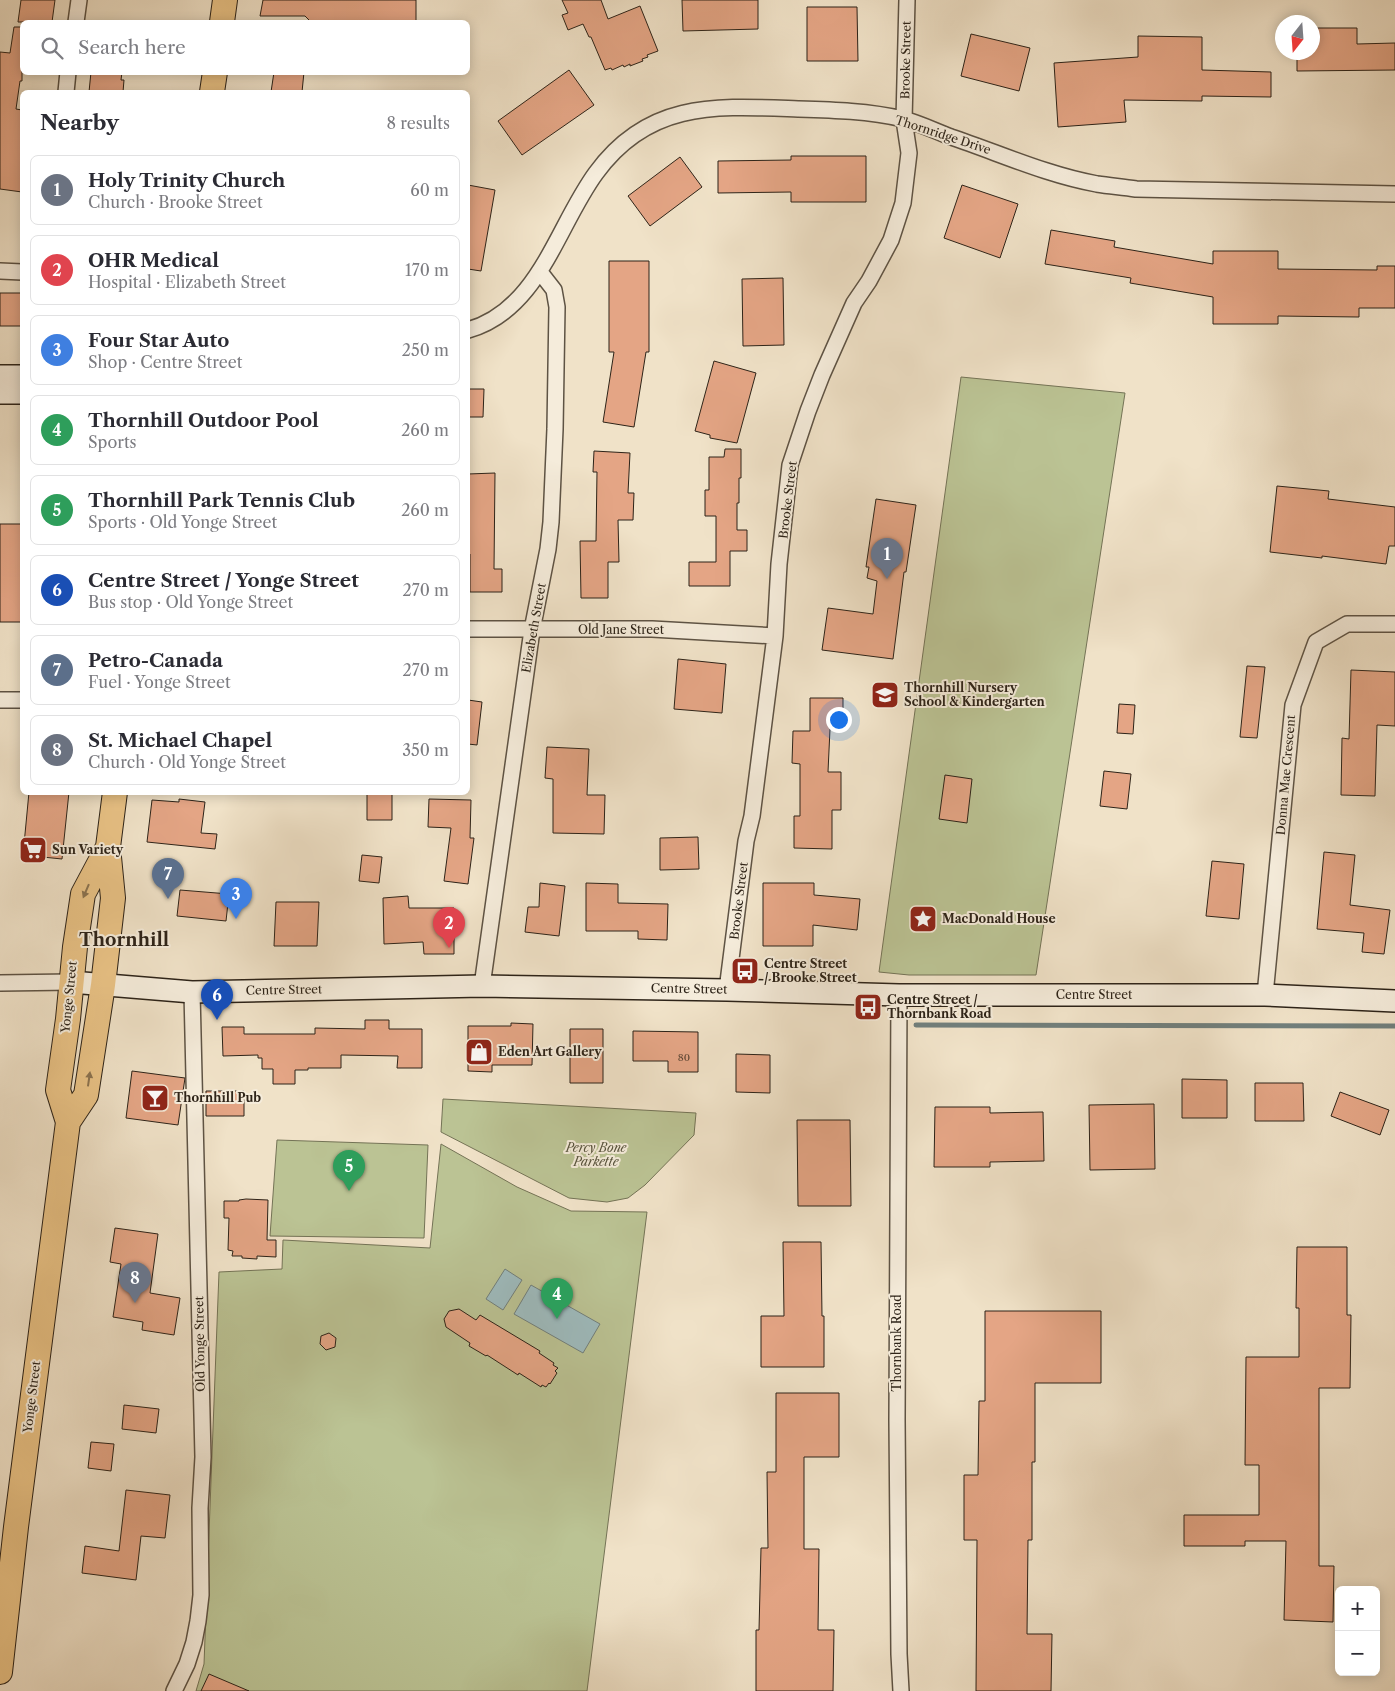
<!DOCTYPE html>
<html lang="en">
<head>
<meta charset="utf-8">
<style>
	body { margin:0; font-family:"Libre Caslon Text",serif; background:#f2f2f3; color:#2b2b33 }
	.controls { position:absolute; right:15px; bottom:15px; display:grid; overflow:hidden; border-radius:8px; box-shadow:0 2px 12px #0003 }
	.controls button { width:45px; height:45px; display:grid; place-items:center; padding:0; border:0; border-bottom:1px solid #e1e1e2; background:#fff; color:#2b2b33; font:25px sans-serif }
	.compass { position:absolute; left:1275px; top:15px; width:45px; height:45px; border-radius:50%; background:#fff; box-shadow:0 2px 12px #0003; rotate:197deg }
	.you { position:absolute; left:838px; top:719px; width:18px; height:18px; margin:-12px; border:4px solid #fff; border-radius:50%; background:#1a73e8; box-shadow:0 0 0 8px #1a73e833 }
	.badge { display:grid; place-items:center; width:32px; height:32px; border-radius:50%; background:#111827; color:#fff; font-size:16px; font-weight:700 }
	.pin { position:absolute; translate:-50% -41px; filter:drop-shadow(0 1px 2px #0008) }
	.pin::after { content:''; position:absolute; top:26px; width:18px; height:15px; background:inherit; clip-path:polygon(0 0,100% 0,50% 100%) }
	.list { margin:0; padding:0; list-style:none }
	h2 { display:flex; justify-content:space-between; align-items:center; height:65px; margin:0; padding:0 20px; font-size:21px }
	h2 small { font-size:16px; font-weight:400; color:#7c7c81 }
	.list li { display:grid; grid-template-columns:32px 1fr auto; gap:15px; align-items:center; box-sizing:border-box; height:70px; margin:0 10px 10px; padding:0 10px; border:1px solid #e1e1e2; border-radius:8px }
	.list b { display:block; font-size:19px; white-space:nowrap }
	.list p { margin:0; font-size:16px; white-space:nowrap; color:#7c7c81 }
	.list em { font-size:16px; font-style:normal; color:#7c7c81 }
	.icon { flex:none; width:28px; height:28px; fill:none; stroke:currentColor; stroke-width:2; stroke-linecap:round; stroke-linejoin:round }
	.map { position:relative; flex:none; width:1395px; height:1691px; overflow:hidden }
	.search { position:absolute; background:#fff; box-shadow:0 2px 12px #0003; left:20px; top:20px; width:450px; height:55px; display:flex; align-items:center; gap:12px; box-sizing:border-box; padding:0 18px; border-radius:8px; color:#7c7c81; font-size:19px }
	.panel { position:absolute; background:#fff; box-shadow:0 2px 12px #0003; left:20px; top:90px; width:450px; height:705px; border-radius:8px }
	.map>svg:first-child { display:block }
	.green { fill:#bbc394; stroke:#747356 }
	.water { fill:#9ebcbf; stroke:#717f7c }
	.lines { fill:none; stroke-linecap:round; stroke-linejoin:round }
	.stream { stroke:#717f7c; stroke-width:5 }
	.building { fill:#e4a585; stroke:#2d2318 }
	.minor-casing { stroke:#5e5344; stroke-width:18 }
	.secondary-casing { stroke:#2d2318; stroke-width:24 }
	.primary-casing { stroke:#2d2318; stroke-width:26 }
	.minor { stroke:#f5ecdb; stroke-width:15 }
	.secondary { stroke:#f5ecdb; stroke-width:21 }
	.primary { stroke:#e8c184; stroke-width:24 }
	.oneway { fill:#8a724e }
	.labels { text-anchor:middle; stroke-width:4; stroke-linejoin:round; paint-order:stroke }
	.number-label { font-size:10px; fill:#5b4433 }
	.street-label { font-size:12px; fill:#2d2318; stroke:#f5ecdb }
	.poi-label { font-size:12px; font-weight:bold; fill:#2d2318; stroke:#f5ecdb; text-anchor:start }
	.park-label { font-size:12px; font-style:italic; fill:#58533d; stroke:#f5ecdb }
	.district-label { font-size:18px; font-weight:bold; fill:#2d2318; stroke:#f5ecdb }
</style>
</head>
<body>
<div class="map">
<svg width="1395" height="1691" viewBox="0 0 1395 1691">
	<rect width="100%" height="100%" fill="#f0e2c8"/>
	<filter id="stains"><feTurbulence type="fractalNoise" baseFrequency=".004" numOctaves="4"/><feColorMatrix values="0 0 0 0 .2 0 0 0 0 .09 0 0 0 0 .02 0 0 0 .5 -.17"/></filter>
	<radialGradient id="worn" r=".72"><stop offset=".6" stop-color="#630" stop-opacity="0"/><stop offset="1" stop-color="#630" stop-opacity=".3"/></radialGradient>
	<path class="green" d="M961 377 1125 393 1036 975H909L879 972Z
		M443 1099 696 1113 694 1135 645 1185 628 1198 607 1202 569 1198 441 1132Z
		M277 1140 428 1145 424 1238 270 1236Z
		M441 1144 517 1187 571 1211 647 1212 587 1691H196L204 1664 219 1272 282 1269 283 1240 430 1248Z"/>
	<path class="water" d="M505 1269 522 1280 503 1310 486 1299Z
		M531 1285 600 1324 583 1353 514 1314Z"/>
	<g class="lines">
		<path class="stream" d="M916 1025 1395 1026"/>
	</g>
	<path class="building" d="M21 0H55L52 22H18Z
		M263 0H416V22H311L305 16H260Z
		M562 0H601L608 19 640 6 658 51 647 55 648 57 642 59 643 61 630 66V64L624 67 623 65 612 70 611 68 605 70 591 37H589L583 24 568 30 562 15 568 13Z
		M682 0H758V29L683 31Z
		M807 7H857L858 61H807Z
		M14 27H22V81H20L16 109 22 110V192L0 189V52L10 53Z
		M1312 28H1357V44L1395 43V70L1297 71V52H1312Z
		M971 34 1030 48 1019 91 961 76Z
		M1138 36 1202 37V70L1271 72V97L1202 96V101L1124 100 1126 122 1058 127 1054 63 1138 57Z
		M569 70 594 105 522 155 498 121Z
		M91 72H122L121 80H124L123 92H89Z
		M274 72H304L302 92H271Z
		M791 156H866V202H791V192L718 193V161L791 160Z
		M680 157 702 187 650 226 628 196Z
		M468 185 495 190 481 271 468 269Z
		M962 185 1018 204 1000 258 944 238Z
		M1051 230 1115 241 1114 247 1213 264V251H1278V269L1377 270V266H1395V308H1359V317L1278 316V324H1213V297L1130 283 1131 278 1045 264Z
		M609 261H649V352H646L634 427 603 422 614 352H609Z
		M783 278 784 345 743 346 742 279Z
		M0 293H22V326H0Z
		M714 361 756 373 737 443 710 438V435L695 431Z
		M468 389H484L483 417H468Z
		M725 449H741V478H739V503H737V530H747V551H730V586H689V562H716V516H705V490H709V457H724Z
		M594 451 630 453 628 493H634L633 520H618L619 562H608V598H581L580 541H596L597 472H593Z
		M495 473 494 569H502V592H470V554H468V474Z
		M1277 486 1329 491 1328 499 1395 507V546H1389L1386 564 1322 556V558L1270 552Z
		M876 499 916 505 906 572H904L893 659 822 650 828 608 873 614 877 581 867 578 869 567H866Z
		M0 524H22V622H0Z
		M678 659 726 664 722 713 674 709Z
		M1247 666 1265 667 1257 738 1240 737Z
		M1351 670 1395 672V726L1377 725 1375 796 1341 795 1342 738 1349 739Z
		M810 698H843V729H830L828 772H841V810H832V849L794 848V816H800V764L792 763 793 731H810Z
		M468 700 482 702 477 745 468 744Z
		M1119 704 1135 705 1133 734 1117 733Z
		M547 747 589 749 587 795H605L604 834 553 833V779L545 778Z
		M1104 771 1131 774 1127 809 1100 806Z
		M945 775 972 779 967 823 939 819Z
		M29 792H69L62 859 23 855Z
		M367 792H392V820H367Z
		M179 799 205 802 201 833 217 834 215 849 147 842 152 800 179 802Z
		M429 799 471 800 470 838H474L468 884 444 881 451 828 428 827Z
		M698 837 699 869 660 870V838Z
		M1324 852 1355 855 1350 905 1390 910 1384 954 1362 952 1364 933 1317 929Z
		M362 855 382 857 379 883 359 881Z
		M1212 861 1244 864 1239 919 1206 916Z
		M540 883 565 886 559 936 525 932 528 907H539Z
		M586 883 618 884V903L668 904 667 940 638 939V931H586Z
		M763 883H814V895L860 899 857 930 813 925V946H763Z
		M180 890 229 894 226 921 177 916Z
		M408 896 409 908H454V954H424L423 942 384 944 383 898Z
		M276 902H319L317 946H274Z
		M365 1020H389V1029H422V1068H397L398 1056 341 1055V1068H308V1070H295V1084H273V1069H262V1058H258V1055L223 1056 222 1027H244V1034H315V1028L365 1029Z
		M511 1023 533 1024 532 1065H492V1072L468 1071V1026H511Z
		M570 1029H603V1083H570Z
		M633 1031 698 1032V1072H668V1061H633Z
		M736 1054 770 1055V1093L736 1092Z
		M132 1071 185 1078 178 1125 126 1118Z
		M1182 1079 1227 1080V1118H1182Z
		M1255 1083H1303L1304 1121H1255Z
		M206 1091H244V1116H206Z
		M1340 1092 1389 1110 1380 1135 1331 1116Z
		M1154 1104 1155 1169 1090 1170 1089 1105Z
		M935 1107H990V1113L1043 1112 1044 1161 990 1162V1167H934Z
		M797 1120H850L851 1206H798Z
		M246 1199 268 1200 267 1240H276V1257L257 1256V1259L242 1258V1256H232L233 1251 228 1250 229 1218H224V1201H239V1200Z
		M115 1228 158 1234 150 1293 180 1298 174 1335 142 1330 143 1322 113 1317 121 1264 110 1262Z
		M783 1242H821L822 1316H824V1367H761V1316H784Z
		M1297 1247H1347V1315H1351L1350 1388H1319V1566H1334L1333 1622 1284 1620 1286 1541H1245V1546H1184V1515H1259V1465H1245L1246 1357H1299V1308H1296Z
		M459 1309 476 1320 480 1315 540 1351 539 1353 554 1363 553 1365 558 1368 555 1371 557 1373 550 1384 549 1383 546 1387 542 1385 541 1387 519 1373 518 1375 487 1355 486 1356 469 1346 470 1343 446 1327 444 1319 449 1311Z
		M985 1311H1101V1383H1035V1462H1032V1540H1028L1027 1634H1052L1051 1691H976L977 1540H964V1475H978L979 1401H985Z
		M329 1333 336 1338 335 1347 326 1350 320 1344 321 1336Z
		M776 1393H839V1457H804V1549H819L818 1630H834L833 1691H756V1630H759L761 1548H768L767 1472H776Z
		M124 1405 159 1409 156 1433 122 1429Z
		M91 1442 114 1444 111 1471 88 1468Z
		M126 1490 170 1495 165 1538 141 1536 136 1580 82 1573 85 1546 119 1551Z
		M209 1674 249 1691H201Z"/>
	<g class="lines">
		<defs>
			<path id="minor" d="M76 22 79 0
				M66 92 68 72
				M0 271 22 272
				M468 330C539 310 557 226 596 173 649 100 717 106 798 109 833 110 869 111 903 119 919 123 935 131 951 137 999 153 1047 175 1097 184 1110 186 1123 187 1136 189L1395 194
				M468 629H652L775 636
				M0 700H22
				M0 983 71 982
				M482 986 532 630 548 549 551 522 555 429 557 307 554 290 540 272
				M727 990 746 841 752 816 775 636 779 564 790 465 808 411 822 375 854 303 869 281 891 240 903 203 909 153 904 120 907 0
				M899 995 897 1420 899 1654 901 1691
				M1265 995 1293 705 1316 642 1347 624H1395
				M174 1691 187 1664 194 1642 198 1621 201 1595 200 1508 203 1457 192 992"/>
			<path id="secondary" d="M0 376H22
				M0 393H22
				M71 982 192 992 482 986 727 990 899 995H1265L1395 1001"/>
			<path id="primary" d="M222 22 225 0
				M212 92 215 72
				M68 1122 86 1095 103 985 113 898 108 847 115 792
				M0 1672 16 1527 68 1122 58 1090 68 1019 75 947 83 894 108 847"/>
		</defs>
		<use href="#minor" class="minor-casing"/>
		<use href="#secondary" class="secondary-casing"/>
		<use href="#primary" class="primary-casing"/>
		<use href="#minor" class="minor"/>
		<use href="#secondary" class="secondary"/>
		<use href="#primary" class="primary"/>
	</g>
	<defs><path id="oneway-solid" d="M-6-.8H1V-3.2L6.5 0L1 3.2V.8H-6Z" transform="scale(1.25)"/></defs>
	<g class="oneway">
		<use href="#oneway-solid" transform="translate(86 891) rotate(113)"/>
		<use href="#oneway-solid" transform="translate(89 1079) rotate(-82)"/>
	</g>
	<defs>
		<symbol id="school-square" viewBox="-11 -11 22 22"><rect x="-9" y="-9" width="18" height="18" rx="4" fill="#8f2418" stroke="#f5ecdb"/><path d="M0-5L7-2L0 1L-7-2ZM-4 1L0 2.5L4 1V4Q0 6-4 4Z" fill="#fff"/></symbol>
		<symbol id="supermarket-square" viewBox="-11 -11 22 22"><rect x="-9" y="-9" width="18" height="18" rx="4" fill="#8f2418" stroke="#f5ecdb"/><path d="M-6-5.5h2.5l.6 2H6L4.5 2H-2.5L-4.4-4H-6ZM-1.5 3.2a1.3 1.3 0 1 0 .1 0ZM3 3.2a1.3 1.3 0 1 0 .1 0Z" fill="#fff"/></symbol>
		<symbol id="sight-square" viewBox="-11 -11 22 22"><rect x="-9" y="-9" width="18" height="18" rx="4" fill="#8f2418" stroke="#f5ecdb"/><path d="M0-6L1.8-2.2L6-1.7L2.9 1.2L3.7 5.4L0 3.3L-3.7 5.4L-2.9 1.2L-6-1.7L-1.8-2.2Z" fill="#fff"/></symbol>
		<symbol id="bus-square" viewBox="-11 -11 22 22"><rect x="-9" y="-9" width="18" height="18" rx="4" fill="#8f2418" stroke="#f5ecdb"/><path d="M-5-6H5V4H4V6H2V4H-2V6H-4V4H-5ZM-3.5-4V0h7V-4ZM-3.5 1.2v1.5H-2V1.2ZM2 1.2v1.5H3.5V1.2Z" fill="#fff"/></symbol>
		<symbol id="shop-square" viewBox="-11 -11 22 22"><rect x="-9" y="-9" width="18" height="18" rx="4" fill="#8f2418" stroke="#f5ecdb"/><path d="M-5-2.5h2.3a2.7 3.5 0 0 1 5.4 0H5L5.5 6h-11ZM-1.5-2.5h3a1.5 2.3 0 0 0-3 0Z" fill="#fff"/></symbol>
		<symbol id="bar-square" viewBox="-11 -11 22 22"><rect x="-9" y="-9" width="18" height="18" rx="4" fill="#8f2418" stroke="#f5ecdb"/><path d="M-6-5H6L.8 .8V4.5H3.5V6h-7V4.5H-.8V.8Z" fill="#fff"/></symbol>
	</defs>
	<g fill-rule="evenodd">
		<use href="#school-square" x="869" y="679" width="32" height="32"/>
		<use href="#supermarket-square" x="17" y="834" width="32" height="32"/>
		<use href="#sight-square" x="907" y="903" width="32" height="32"/>
		<use href="#bus-square" x="729" y="955" width="32" height="32"/>
		<use href="#bus-square" x="852" y="991" width="32" height="32"/>
		<use href="#shop-square" x="463" y="1036" width="32" height="32"/>
		<use href="#bar-square" x="139" y="1082" width="32" height="32"/>
	</g>
	<g class="labels">
		<g class="number-label">
			<text x="684" y="1061">80</text>
		</g>
		<g class="street-label">
			<text transform="translate(906 60) rotate(-89)" y="4">Brooke Street</text>
			<text transform="translate(943 135) rotate(18)" y="4">Thornridge Drive</text>
			<text transform="translate(788 500) rotate(-83)" y="4">Brooke Street</text>
			<text transform="translate(534 628) rotate(-80)" y="4">Elizabeth Street</text>
			<text x="621" y="634">Old Jane Street</text>
			<text transform="translate(1286 775) rotate(-85)" y="4">Donna Mae Crescent</text>
			<text transform="translate(739 901) rotate(-83)" y="4">Brooke Street</text>
			<text transform="translate(689 989) rotate(1)" y="4">Centre Street</text>
			<text transform="translate(284 990) rotate(-1)" y="4">Centre Street</text>
			<text x="1094" y="999">Centre Street</text>
			<text transform="translate(69 997) rotate(-84)" y="4">Yonge Street</text>
			<text transform="translate(897 1343) rotate(-90)" y="4">Thornbank Road</text>
			<text transform="translate(200 1344) rotate(-91)" y="4">Old Yonge Street</text>
			<text transform="translate(32 1397) rotate(-83)" y="4">Yonge Street</text>
		</g>
		<g class="poi-label">
			<text x="904" y="692">Thornhill Nursery<tspan x="904" dy="14">School &amp; Kindergarten</tspan></text>
			<text x="52" y="854">Sun Variety</text>
			<text x="942" y="923">MacDonald House</text>
			<text x="764" y="968">Centre Street<tspan x="764" dy="14">/ Brooke Street</tspan></text>
			<text x="887" y="1004">Centre Street /<tspan x="887" dy="14">Thornbank Road</tspan></text>
			<text x="498" y="1056">Eden Art Gallery</text>
			<text x="174" y="1102">Thornhill Pub</text>
		</g>
		<g class="park-label">
			<text x="596" y="1152">Percy Bone<tspan x="596" dy="14">Parkette</tspan></text>
		</g>
		<g class="district-label">
			<text x="124" y="946">Thornhill</text>
		</g>
	</g>
	<rect width="100%" height="100%" filter="url(#stains)"/>
	<rect width="100%" height="100%" fill="url(#worn)"/>
</svg>
<div class="controls">
<button>+</button>
<button>−</button>
</div>
<svg class="compass" viewBox="-18 -18 36 36"><path d="M0-13l5 13h-10z" fill="#e53935"/><path d="M0 13l5-13h-10z" fill="#7c7c81"/></svg>
<div class="you"></div>
<div class="pin badge" style="left:887px;top:579px;background:#6b7280">1</div>
<div class="pin badge" style="left:449px;top:948px;background:#e0444e">2</div>
<div class="pin badge" style="left:236px;top:919px;background:#3f7fe0">3</div>
<div class="pin badge" style="left:557px;top:1319px;background:#2e9e5b">4</div>
<div class="pin badge" style="left:349px;top:1191px;background:#2e9e5b">5</div>
<div class="pin badge" style="left:217px;top:1020px;background:#1a4fb4">6</div>
<div class="pin badge" style="left:168px;top:899px;background:#5c6f8a">7</div>
<div class="pin badge" style="left:135px;top:1303px;background:#6b7280">8</div>
<div class="search"><svg class="icon" aria-label="search" viewBox="0 0 24 24"><circle cx="10" cy="10" r="6"/><path d="M15 15l6 6"/></svg>Search here</div>
<section class="panel">
<h2>Nearby<small>8 results</small></h2>
<ul class="list">
<li><span class="badge" style="background:#6b7280">1</span><div><b>Holy Trinity Church</b><p>Church · Brooke Street</p></div><em>60 m</em></li>
<li><span class="badge" style="background:#e0444e">2</span><div><b>OHR Medical</b><p>Hospital · Elizabeth Street</p></div><em>170 m</em></li>
<li><span class="badge" style="background:#3f7fe0">3</span><div><b>Four Star Auto</b><p>Shop · Centre Street</p></div><em>250 m</em></li>
<li><span class="badge" style="background:#2e9e5b">4</span><div><b>Thornhill Outdoor Pool</b><p>Sports</p></div><em>260 m</em></li>
<li><span class="badge" style="background:#2e9e5b">5</span><div><b>Thornhill Park Tennis Club</b><p>Sports · Old Yonge Street</p></div><em>260 m</em></li>
<li><span class="badge" style="background:#1a4fb4">6</span><div><b>Centre Street / Yonge Street</b><p>Bus stop · Old Yonge Street</p></div><em>270 m</em></li>
<li><span class="badge" style="background:#5c6f8a">7</span><div><b>Petro-Canada</b><p>Fuel · Yonge Street</p></div><em>270 m</em></li>
<li><span class="badge" style="background:#6b7280">8</span><div><b>St. Michael Chapel</b><p>Church · Old Yonge Street</p></div><em>350 m</em></li>
</ul>
</section>
</div>
</body>
</html>
